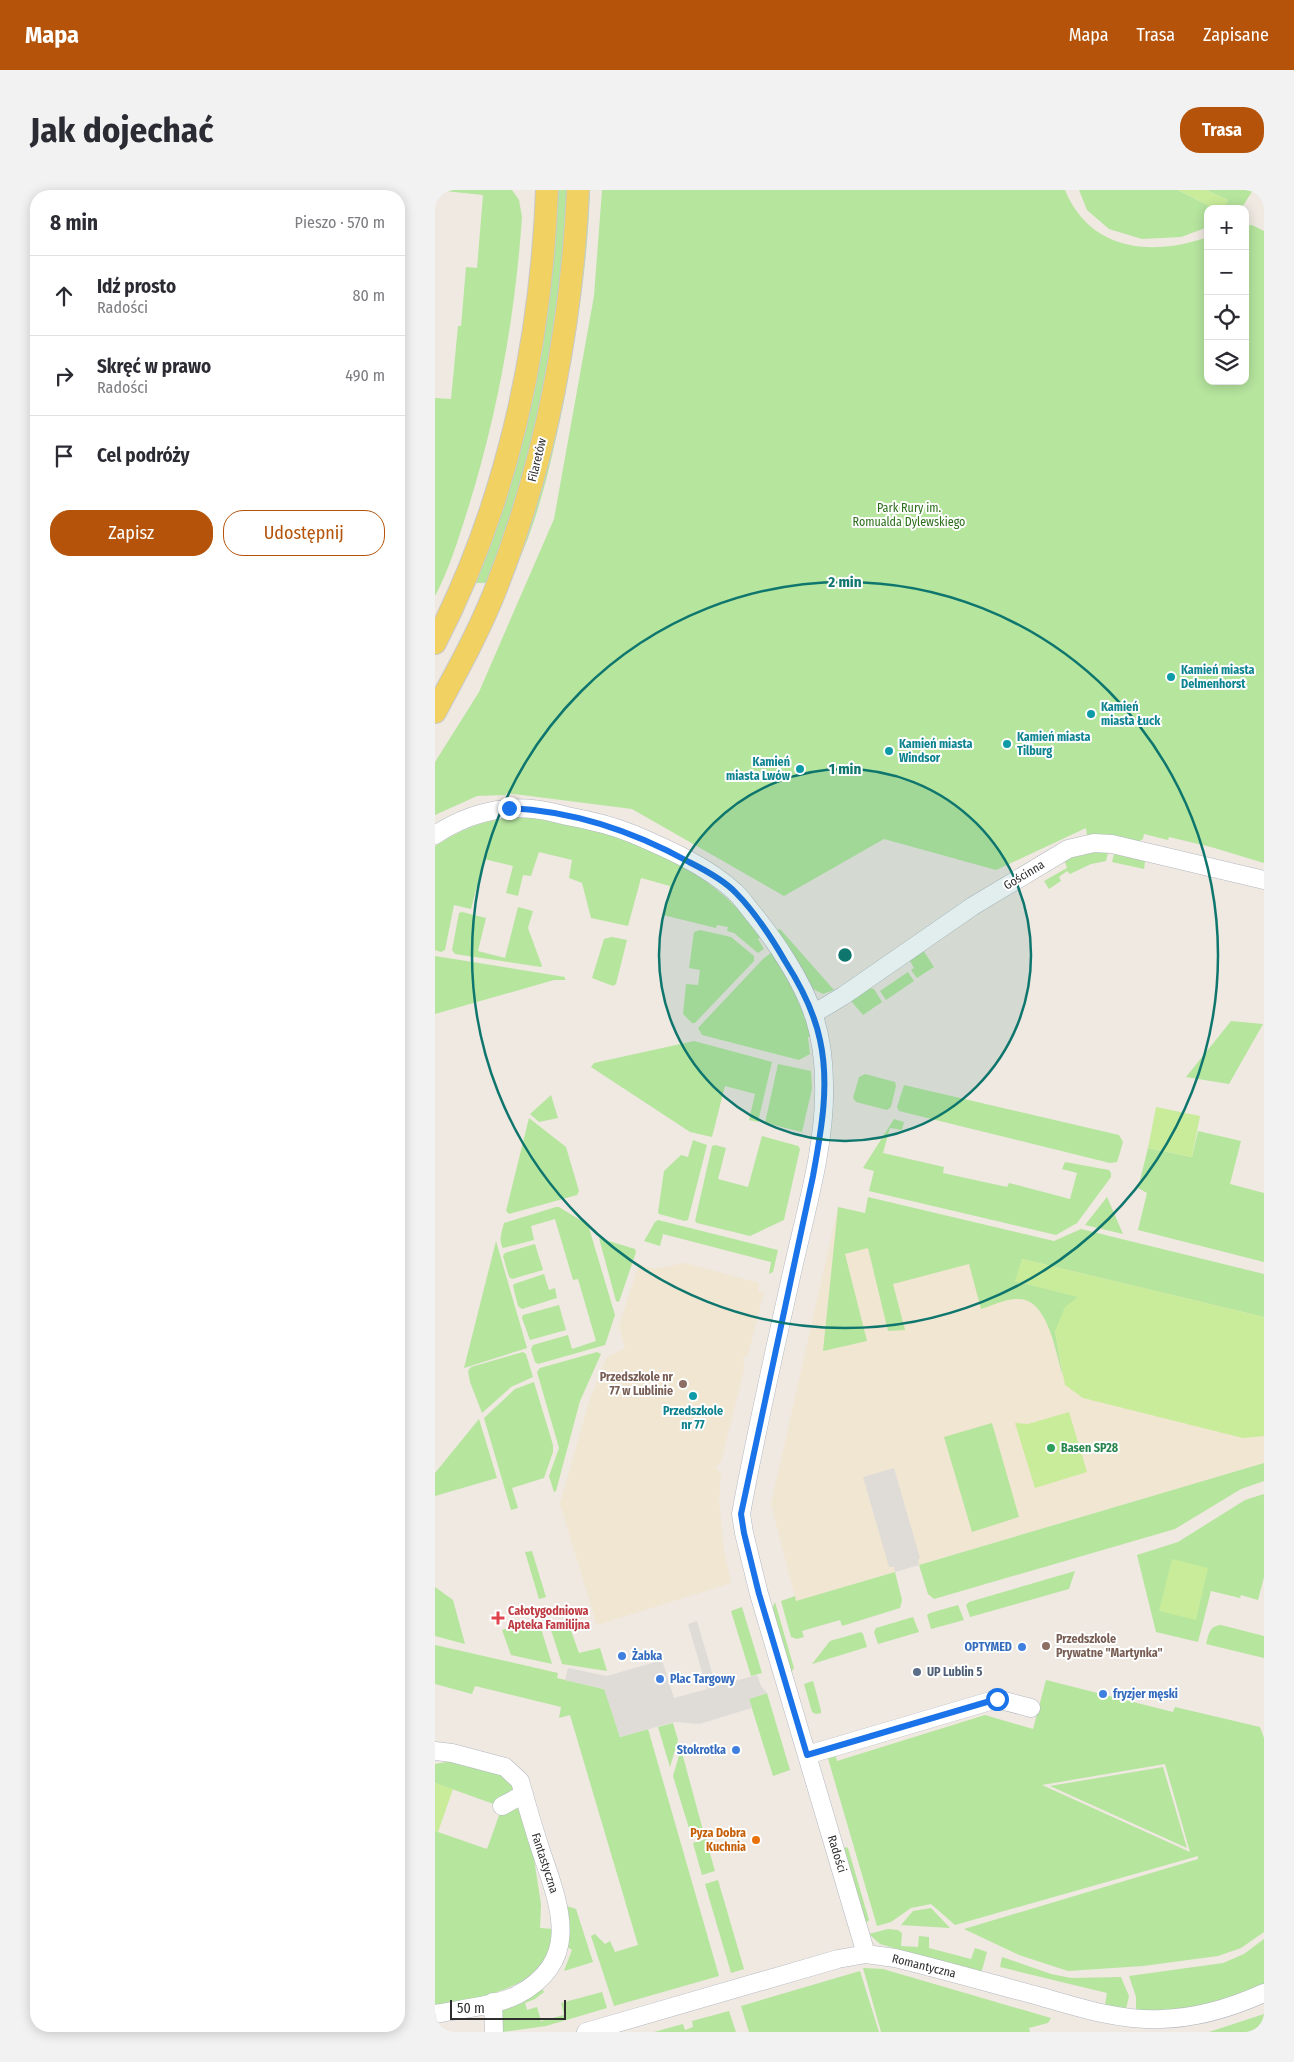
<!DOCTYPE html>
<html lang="pl">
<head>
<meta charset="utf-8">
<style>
	body { margin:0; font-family:"Fira Sans Condensed",sans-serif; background:#f2f2f3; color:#2b2b33 }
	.controls { position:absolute; right:15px; top:15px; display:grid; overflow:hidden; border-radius:10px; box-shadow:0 2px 12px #0003 }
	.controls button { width:45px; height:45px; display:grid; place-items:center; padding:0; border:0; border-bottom:1px solid #e1e1e2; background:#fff; color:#2b2b33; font:25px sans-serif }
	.scale { position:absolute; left:15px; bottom:12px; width:116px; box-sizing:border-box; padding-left:5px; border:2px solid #2e2e2e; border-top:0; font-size:14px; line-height:18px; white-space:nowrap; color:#2e2e2e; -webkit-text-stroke:4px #fff; paint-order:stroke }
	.stop { position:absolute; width:15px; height:15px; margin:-11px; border:4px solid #1a73e8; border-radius:50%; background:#fff }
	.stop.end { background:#1a73e8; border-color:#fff; box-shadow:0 1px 5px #0008 }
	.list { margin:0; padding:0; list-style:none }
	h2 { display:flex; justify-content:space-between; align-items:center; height:65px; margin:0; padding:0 20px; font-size:21px }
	h2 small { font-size:16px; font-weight:400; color:#7c7c81 }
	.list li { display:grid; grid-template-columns:32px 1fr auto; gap:15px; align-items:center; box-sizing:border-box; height:80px; padding:0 20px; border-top:1px solid #e1e1e2 }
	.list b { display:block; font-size:19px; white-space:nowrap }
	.list p { margin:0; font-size:16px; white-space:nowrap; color:#7c7c81 }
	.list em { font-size:16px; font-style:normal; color:#7c7c81 }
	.actions { display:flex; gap:10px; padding:15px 20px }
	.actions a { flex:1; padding:11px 0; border:1px solid #b45309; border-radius:20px; text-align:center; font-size:18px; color:#b45309 }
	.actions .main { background:#b45309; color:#fff }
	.icon { flex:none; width:28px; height:28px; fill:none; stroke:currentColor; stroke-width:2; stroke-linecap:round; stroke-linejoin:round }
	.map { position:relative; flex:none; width:829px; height:1842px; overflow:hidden; border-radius:20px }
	header { display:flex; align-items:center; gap:30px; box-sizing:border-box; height:70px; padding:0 25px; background:#b45309; color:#fff }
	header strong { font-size:24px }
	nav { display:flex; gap:28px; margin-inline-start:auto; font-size:18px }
	.intro { display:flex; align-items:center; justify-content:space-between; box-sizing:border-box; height:120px; padding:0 30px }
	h1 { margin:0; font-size:35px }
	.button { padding:12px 22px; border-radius:20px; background:#b45309; color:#fff; font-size:18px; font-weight:700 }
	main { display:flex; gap:30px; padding:0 30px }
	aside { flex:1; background:#fff; border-radius:20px; box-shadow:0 2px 12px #0003 }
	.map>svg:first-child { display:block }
	.education { fill:#f0e6d1 }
	.green { fill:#b6e59e; fill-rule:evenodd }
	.pitch { fill:#c9ec9a }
	.plaza { fill:#dfdcd8 }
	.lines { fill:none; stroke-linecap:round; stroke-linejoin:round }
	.minor-casing { stroke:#b4b7c1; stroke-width:19 }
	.major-casing { stroke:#c9c9c9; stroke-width:24 }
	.minor { stroke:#fff; stroke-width:18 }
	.major { stroke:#f2d163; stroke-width:22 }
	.route { stroke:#1a73e8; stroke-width:6 }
	.ring { fill:none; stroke:#0f766e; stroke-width:2.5 }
	.culture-dot { fill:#0f9aa8; stroke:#fff; stroke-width:2 }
	.education-dot { fill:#8d6e63; stroke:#fff; stroke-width:2 }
	.leisure-dot { fill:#2e9e5b; stroke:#fff; stroke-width:2 }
	.health-dot { fill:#e0444e; stroke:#fff; stroke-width:2 }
	.shop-dot { fill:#3f7fe0; stroke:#fff; stroke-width:2 }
	.service-dot { fill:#5c6f8a; stroke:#fff; stroke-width:2 }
	.food-dot { fill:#e8710a; stroke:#fff; stroke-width:2 }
	.labels { text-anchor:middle; stroke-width:4; stroke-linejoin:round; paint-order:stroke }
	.street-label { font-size:12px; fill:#2e2e2e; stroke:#fff }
	.park-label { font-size:12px; fill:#2c6e1b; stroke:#fff }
	.culture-label { font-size:12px; font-weight:bold; fill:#0d838f; stroke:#fff; text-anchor:start }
	.education-label { font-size:12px; font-weight:bold; fill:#785e54; stroke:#fff; text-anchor:end }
	.leisure-label { font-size:12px; font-weight:bold; fill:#27864d; stroke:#fff; text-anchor:start }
	.health-label { font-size:12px; font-weight:bold; fill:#be3a42; stroke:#fff; text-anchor:start }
	.shop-label { font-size:12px; font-weight:bold; fill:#366cbe; stroke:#fff; text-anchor:start }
	.service-label { font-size:12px; font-weight:bold; fill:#4e5e75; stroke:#fff; text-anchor:start }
	.food-label { font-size:12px; font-weight:bold; fill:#c56008; stroke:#fff; text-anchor:end }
	.centre { fill:#0f766e; stroke:#fff; stroke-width:2.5 }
	.ring-label { font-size:15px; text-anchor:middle; font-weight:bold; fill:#0f766e; stroke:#fff; stroke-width:4; stroke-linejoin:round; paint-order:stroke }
</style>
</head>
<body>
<header>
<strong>Mapa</strong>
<nav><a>Mapa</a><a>Trasa</a><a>Zapisane</a></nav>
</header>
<div class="intro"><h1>Jak dojechać</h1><a class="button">Trasa</a></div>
<main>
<aside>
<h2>8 min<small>Pieszo · 570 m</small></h2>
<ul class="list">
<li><svg class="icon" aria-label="ahead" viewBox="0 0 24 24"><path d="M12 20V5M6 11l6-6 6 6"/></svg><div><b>Idź prosto</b><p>Radości</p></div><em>80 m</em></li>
<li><svg class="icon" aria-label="right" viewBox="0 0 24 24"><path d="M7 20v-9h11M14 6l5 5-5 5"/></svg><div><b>Skręć w prawo</b><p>Radości</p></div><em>490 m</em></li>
<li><svg class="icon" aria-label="arrive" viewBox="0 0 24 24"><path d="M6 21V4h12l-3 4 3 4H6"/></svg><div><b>Cel podróży</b></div></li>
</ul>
<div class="actions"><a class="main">Zapisz</a><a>Udostępnij</a></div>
</aside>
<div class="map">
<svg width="829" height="1842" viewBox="0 0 829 1842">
	<rect width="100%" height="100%" fill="#efe9e1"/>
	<path class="education" d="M403 1017 829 1116V1273L361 1411 336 1314Z
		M250 1073 324 1093 323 1101 329 1102 313 1165 307 1169 310 1176 286 1272 280 1277 286 1283 284 1311 289 1361 296 1393 162 1435 125 1314 154 1212 171 1168 190 1158 184 1136 204 1074 219 1079Z"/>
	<path class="green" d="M0 0H77L84 10 87 27C80 128 62 228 31 325 22 353 14 380 0 406V208L16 209 23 136H26L31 77 42 78 48 5Z
		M120 0H133L132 47 117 156 100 247 75 335 51 393H39Z
		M151 0H155C153 71 142 141 129 211 117 268 105 326 80 379Z
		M167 0H630C655 61 717 67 773 47V191H810V36L817 35 829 41V673L776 657 734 647 733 650 709 644 708 649 703 652 652 646 651 638 561 680 449 649 349 706 197 619 71 603V605L42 606 0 625V572L44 502 119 329 159 106Z
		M644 0H743L780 19H773V37L746 47 707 49 674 39 652 20Z
		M771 0H818L806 19H788L793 10Z
		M89 626C127 633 168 638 204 652 215 656 225 663 234 668 274 691 298 709 326 747L323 749 329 759 323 763 299 743 292 741 293 737 282 735 281 738 228 725 235 696 206 688 193 736 156 728 147 693 134 688 137 670 104 662 96 686 88 685 83 706 71 703 78 676 49 669 36 719 19 715 10 760 6 762 0 760V656C30 637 54 628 89 626Z
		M655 661 673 663 671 671 656 674 635 684 632 681 624 687 626 691 614 699 609 691 632 678 629 669Z
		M679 664 710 671 709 679 677 672Z
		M83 717 98 721 93 738 107 776 106 777 20 764 17 760 24 723 27 722 51 728 43 761 70 768Z
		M344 739 346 740 399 800 388 804 378 799 342 741Z
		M265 740 296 747 319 766V771L260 833H257L248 824 251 794 263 795 265 780 254 778 259 742Z
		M177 747 192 750 181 794 178 796 157 788 169 749Z
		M488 760 499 777 482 788 476 780 479 778 475 771 477 767Z
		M337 762C353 790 368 816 376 847H373L375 864 364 870 267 845 263 838 328 769Z
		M0 766 130 787V790H119L0 824Z
		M473 782 479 791 451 810 445 801Z
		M435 798 439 799 447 812 428 825 416 811Z
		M796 831 828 834 794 894 751 887Z
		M259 851 337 872 323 932 314 930 320 904 290 896 277 947 255 942 156 877 159 873Z
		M343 874 376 881 377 899 367 942 330 933Z
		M430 884 460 892 461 896 456 917 452 920 421 912 418 908 424 887Z
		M469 895 684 945 688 952 683 969 682 972 675 973 464 921 462 917Z
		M116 905 123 928 104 932 95 924Z
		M94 928 131 957 144 1001 142 1005 74 1024 71 1021Z
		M459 929 469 932 467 940 455 938 448 963 509 977 508 983 572 997 574 993 635 1009 642 983 627 979 630 972 674 980 676 983V987L642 1033 621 1045 434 1001 439 981 428 978Z
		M763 941 806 951 795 994 829 1003V1072L703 1040 712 1003 703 998 713 958 757 967Z
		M327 946 363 956 365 959 349 1030 315 1046 262 1033 260 1031 277 956 280 955 291 958 283 989 313 997Z
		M258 950 272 955 253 1030 250 1031 224 1024 223 1022 229 981 246 965 253 967Z
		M433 1007 619 1051 646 1039 829 1084V1127L587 1069 581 1091 644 1107 620 1141 628 1186C621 1164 613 1109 584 1109 572 1108 558 1115 546 1119L534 1074 458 1094 470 1140 453 1141 433 1058 410 1064 432 1151 388 1161 403 1017 430 1023Z
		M672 1007 688 1044 650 1035Z
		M121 1017H124L150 1033 154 1038 180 1125 170 1155 103 1174 100 1172 96 1159 98 1155 133 1145 137 1159 161 1151 143 1089 138 1090 120 1029 96 1036 99 1050 68 1058C63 1050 67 1042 69 1033Z
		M223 1030 343 1060 338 1082 334 1084 336 1072 228 1044 225 1056 209 1051 220 1032Z
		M164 1048 200 1059 201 1062 184 1112 181 1111Z
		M61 1051 92 1158 29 1178Z
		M100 1054 108 1080 77 1089 74 1087 68 1066 70 1063Z
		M109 1084 114 1100 120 1098 122 1108 87 1119 83 1116 78 1096 79 1094Z
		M124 1115 131 1140 95 1150 87 1128 88 1125Z
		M88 1162 91 1164 98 1187 76 1197 47 1223 35 1192 33 1181 36 1177Z
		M162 1162 166 1164 145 1211 121 1301 119 1302 114 1286 124 1258 102 1182 105 1178Z
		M99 1192 118 1255V1262L109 1288 77 1298 83 1318 76 1320 49 1228 80 1199Z
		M44 1229 62 1288 0 1306V1283Z
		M557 1233 584 1327 537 1342 509 1247Z
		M829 1273V1291L806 1299 740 1339 499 1409 493 1404 484 1375Z
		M829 1304V1387L823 1410 806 1405 805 1408 776 1401 763 1452 721 1442 702 1365 743 1352 810 1310Z
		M97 1361 111 1407 104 1409 90 1362Z
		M640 1381 634 1399 535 1427 531 1415 534 1412Z
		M460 1382 467 1410 465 1418 407 1436 405 1430 367 1441 369 1447 362 1449 356 1447 346 1411 360 1406 361 1411Z
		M0 1397 18 1410 30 1454 0 1446Z
		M340 1412 359 1478 356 1482 337 1419Z
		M523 1415 529 1430 496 1439 492 1425 495 1423Z
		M307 1417 327 1483 316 1486 296 1421Z
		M478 1427 484 1442 443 1454 439 1442 441 1438Z
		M103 1429 117 1474 76 1465 67 1440Z
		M134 1435 144 1463 165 1458 172 1481 127 1474 116 1440Z
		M786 1435 829 1446V1468L771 1454C774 1444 774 1436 786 1435Z
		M426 1442 428 1444 432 1457 377 1474 395 1451Z
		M0 1455 123 1483 122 1488 169 1499 171 1502 185 1547 213 1539 284 1786 179 1816 156 1746 160 1744 170 1754 175 1751 180 1762 203 1755 135 1525 124 1528 126 1517 40 1496 37 1504 0 1494Z
		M611 1490 738 1522 740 1517 825 1537 829 1548V1742L806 1758 783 1766 708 1776 633 1781 584 1765 529 1739 763 1669V1666L520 1735 496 1714 476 1718 456 1732 442 1736 392 1565 400 1563 402 1571 550 1525 598 1539ZM730 1574 755 1662 607 1595Z
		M378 1491 386 1520V1523L381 1524 377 1522 369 1494Z
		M332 1503 355 1580 338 1586 314 1509Z
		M238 1533 243 1550 235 1577 223 1537Z
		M246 1559 269 1644 257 1648 238 1586Z
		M17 1571 70 1577 89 1604 106 1714 105 1738 120 1739C118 1753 114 1767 105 1778 86 1799 27 1814 0 1816V1641L52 1659 67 1617 0 1593V1574Z
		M728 1577 752 1658 615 1596Z
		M271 1649 280 1681 267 1685 258 1653Z
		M411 1657 413 1658 434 1730 430 1734 409 1658Z
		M283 1690 309 1779 296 1783 270 1694Z
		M132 1716 141 1719 158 1772 129 1781 137 1760 131 1756 133 1746Z
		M496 1718 515 1738 466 1735 478 1721Z
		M453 1739 463 1740 467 1743 466 1756 483 1757 484 1746 494 1747V1758L536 1769 540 1758 552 1762 546 1784 445 1754 434 1744Z
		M829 1749V1795C781 1814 754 1823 701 1820V1807L694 1786 788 1773 809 1764Z
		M567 1767 616 1784 636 1788 686 1787 694 1806 691 1819 670 1815 672 1803 565 1777Z
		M428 1778 448 1779 616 1828 613 1833 594 1838 595 1842H446Z
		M425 1781 444 1842H314L306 1816Z
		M106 1797 109 1802 100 1809 90 1813 92 1820 102 1817 106 1831 129 1825 126 1813 167 1802 172 1818 111 1836 67 1842 63 1825 69 1815Z
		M294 1821 301 1842H219L248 1834 250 1840 258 1837 257 1831Z
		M829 1824V1842H774Z"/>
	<path class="pitch" d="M743 0H771L793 10 788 19H780Z
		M721 917 765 926 757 967 713 958Z
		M587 1069 829 1127V1246L808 1248 648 1208 630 1195 620 1141 630 1117 643 1107 580 1091Z
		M634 1222 652 1282 600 1298 580 1233 593 1234Z
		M737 1369 773 1378 761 1430 724 1421Z
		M0 1593 18 1599 3 1642 0 1641Z"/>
	<path class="plaza" d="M459 1278 485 1368 483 1370 484 1375 460 1382 459 1377H454L428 1287Z
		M262 1431 281 1496 322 1485 326 1496 332 1503 314 1509 317 1518 264 1534 240 1532 185 1547 169 1499 130 1490 133 1478 172 1486 227 1470 239 1508 272 1499 253 1434Z"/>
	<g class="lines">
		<defs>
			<path id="minor" d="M0 645C28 626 64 615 98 619 109 620 120 623 132 626 154 630 176 635 198 644 233 659 272 676 300 702 306 707 311 715 316 721 340 750 367 790 379 826 386 848 389 871 389 894 391 953 371 1020 358 1078 340 1159 321 1241 306 1324L309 1343 324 1404 431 1764
				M378 824 408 806 538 716 633 659 659 653 677 654 829 690
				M0 1561 17 1563 70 1577 85 1591C92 1616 99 1640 107 1664 126 1719 146 1771 82 1805 60 1816 25 1819 0 1824
				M372 1565 562 1509 596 1518
				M67 1616 89 1604
				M58 1812 59 1842
				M151 1842 403 1769 431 1764 460 1768C509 1780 558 1794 607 1807 645 1818 686 1831 726 1829 763 1828 796 1818 829 1803"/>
			<path id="major" d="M0 453C72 314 106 156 112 0
				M0 522C22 481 45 440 62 396 111 271 137 134 143 0"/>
		</defs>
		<use href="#minor" class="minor-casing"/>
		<use href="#major" class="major-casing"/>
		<use href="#minor" class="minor"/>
		<use href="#major" class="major"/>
	</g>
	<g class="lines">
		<path class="route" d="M74 618C138 621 198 641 254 672 270 680 289 690 301 703 321 723 336 747 350 771 366 796 379 821 385 850 395 895 386 942 378 986L306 1324 309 1343 324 1404 372 1565 562 1509"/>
	</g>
	<circle cx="410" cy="765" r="186" fill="#0f766e" fill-opacity=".12"/>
	<g class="ring">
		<circle cx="410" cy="765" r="186"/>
		<circle cx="410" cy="765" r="373"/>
	</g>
	<g class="culture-dot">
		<circle cx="736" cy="487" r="5"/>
		<circle cx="656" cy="524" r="5"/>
		<circle cx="572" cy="554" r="5"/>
		<circle cx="454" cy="561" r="5"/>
		<circle cx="365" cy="579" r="5"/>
		<circle cx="258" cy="1206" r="5"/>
	</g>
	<g class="education-dot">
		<circle cx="248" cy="1194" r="5"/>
		<circle cx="611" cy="1456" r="5"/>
	</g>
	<circle class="leisure-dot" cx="616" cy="1258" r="5"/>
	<path class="health-dot" d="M60.5 1420.5h5v5h5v5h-5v5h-5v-5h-5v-5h5z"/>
	<g class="shop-dot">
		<circle cx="587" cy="1457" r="5"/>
		<circle cx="187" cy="1466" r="5"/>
		<circle cx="225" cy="1489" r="5"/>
		<circle cx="668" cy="1504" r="5"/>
		<circle cx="301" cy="1560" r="5"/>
	</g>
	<circle class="service-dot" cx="482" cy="1482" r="5"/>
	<circle class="food-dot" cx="321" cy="1650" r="5"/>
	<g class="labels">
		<g class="street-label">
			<text transform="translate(102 270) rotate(-76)" y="4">Filaretów</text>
			<text transform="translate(589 685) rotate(-31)" y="4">Gościnna</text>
			<text transform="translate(402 1664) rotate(73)" y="4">Radości</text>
			<text transform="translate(110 1673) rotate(72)" y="4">Fantastyczna</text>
			<text transform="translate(489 1776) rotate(14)" y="4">Romantyczna</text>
		</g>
		<g class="park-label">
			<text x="474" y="322">Park Rury im.<tspan x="474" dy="14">Romualda Dylewskiego</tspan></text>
		</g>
		<g class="culture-label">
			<text x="746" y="484">Kamień miasta<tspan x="746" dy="14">Delmenhorst</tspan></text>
			<text x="666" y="521">Kamień<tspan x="666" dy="14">miasta Łuck</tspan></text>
			<text x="582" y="551">Kamień miasta<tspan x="582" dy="14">Tilburg</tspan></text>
			<text x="464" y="558">Kamień miasta<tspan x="464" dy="14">Windsor</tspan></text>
			<text x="355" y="576" text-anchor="end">Kamień<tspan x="355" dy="14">miasta Lwów</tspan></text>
			<text x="258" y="1225" text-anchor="middle">Przedszkole<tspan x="258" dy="14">nr 77</tspan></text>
		</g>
		<g class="education-label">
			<text x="238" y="1191">Przedszkole nr<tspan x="238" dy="14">77 w Lublinie</tspan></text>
			<text x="621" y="1453" text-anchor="start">Przedszkole<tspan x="621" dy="14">Prywatne "Martynka"</tspan></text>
		</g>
		<g class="leisure-label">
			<text x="626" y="1262">Basen SP28</text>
		</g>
		<g class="health-label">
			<text x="73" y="1425">Całotygodniowa<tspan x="73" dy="14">Apteka Familijna</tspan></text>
		</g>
		<g class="shop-label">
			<text x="577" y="1461" text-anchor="end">OPTYMED</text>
			<text x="197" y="1470">Żabka</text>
			<text x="235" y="1493">Plac Targowy</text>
			<text x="678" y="1508">fryzjer męski</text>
			<text x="291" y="1564" text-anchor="end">Stokrotka</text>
		</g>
		<g class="service-label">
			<text x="492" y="1486">UP Lublin 5</text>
		</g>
		<g class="food-label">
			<text x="311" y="1647">Pyza Dobra<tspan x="311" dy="14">Kuchnia</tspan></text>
		</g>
	</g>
	<circle cx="410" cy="765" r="8" class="centre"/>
	<g class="ring-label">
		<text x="410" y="397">2 min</text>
		<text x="410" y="584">1 min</text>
	</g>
</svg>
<div class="controls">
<button>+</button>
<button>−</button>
<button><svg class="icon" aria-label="locate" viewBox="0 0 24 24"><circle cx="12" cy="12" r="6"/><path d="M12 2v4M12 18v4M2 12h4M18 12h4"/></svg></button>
<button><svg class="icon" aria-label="layers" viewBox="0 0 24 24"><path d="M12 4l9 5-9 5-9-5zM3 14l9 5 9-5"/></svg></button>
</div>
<div class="scale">50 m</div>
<div class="stop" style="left:562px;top:1509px"></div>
<div class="stop end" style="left:74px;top:618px"></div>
</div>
</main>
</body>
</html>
